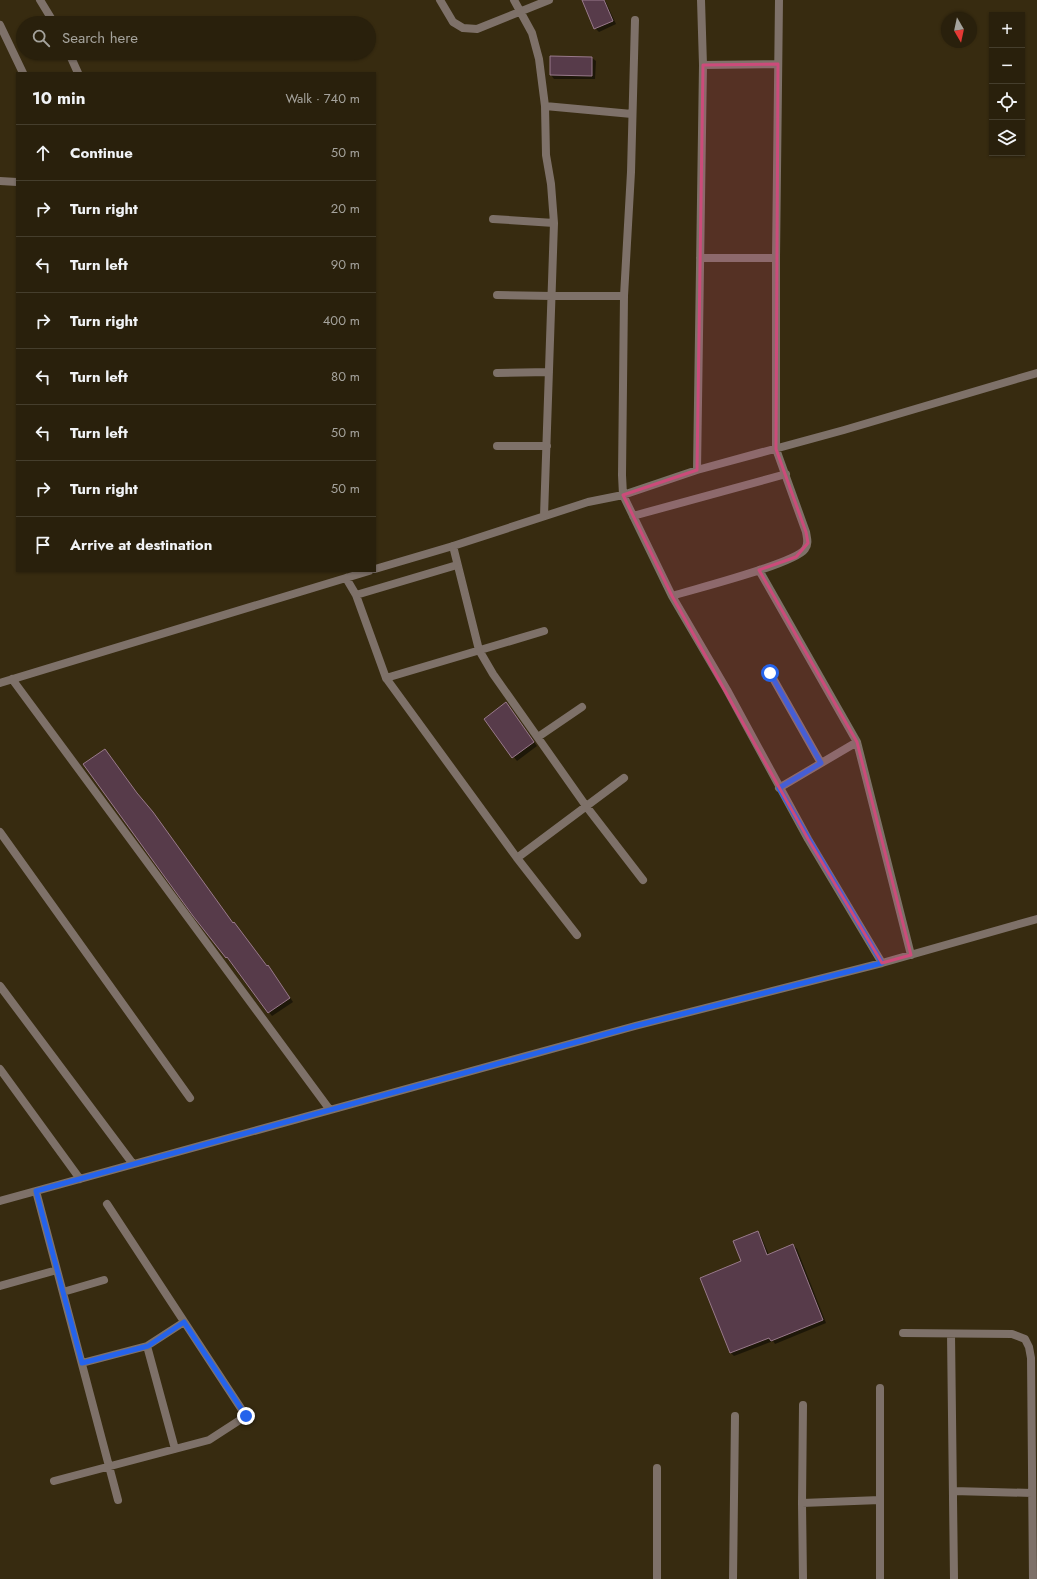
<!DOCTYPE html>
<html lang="en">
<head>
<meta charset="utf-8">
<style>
	body { margin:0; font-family:Jost,sans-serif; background:#312815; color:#f1f3f6 }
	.controls { position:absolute; right:12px; top:12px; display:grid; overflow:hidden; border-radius:0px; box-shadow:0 1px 3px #0004 }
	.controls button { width:36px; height:36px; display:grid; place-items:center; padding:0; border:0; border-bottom:1px solid #453e2d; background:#29200c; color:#f1f3f6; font:20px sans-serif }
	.compass { position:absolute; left:941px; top:12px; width:36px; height:36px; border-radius:50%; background:#29200c; box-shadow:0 1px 3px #0004; rotate:171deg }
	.stop { position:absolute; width:12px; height:12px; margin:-9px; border:3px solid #2563eb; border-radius:50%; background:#fff }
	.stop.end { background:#2563eb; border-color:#fff; box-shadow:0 1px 4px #0008 }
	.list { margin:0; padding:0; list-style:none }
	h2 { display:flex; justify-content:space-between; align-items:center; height:52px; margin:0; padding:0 16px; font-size:17px }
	h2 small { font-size:13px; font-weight:400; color:#a5a39d }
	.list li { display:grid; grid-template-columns:26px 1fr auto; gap:12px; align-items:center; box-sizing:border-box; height:56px; padding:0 16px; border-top:1px solid #453e2d }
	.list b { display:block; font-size:15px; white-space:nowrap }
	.list em { font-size:13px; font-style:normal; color:#a5a39d }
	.icon { flex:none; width:22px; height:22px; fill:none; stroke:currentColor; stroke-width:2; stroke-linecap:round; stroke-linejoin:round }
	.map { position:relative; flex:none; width:1037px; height:1579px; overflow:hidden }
	.search { position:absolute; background:#29200c; box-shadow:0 1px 3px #0004; left:16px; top:16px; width:360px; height:44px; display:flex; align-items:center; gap:10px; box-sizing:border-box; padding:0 14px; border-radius:22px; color:#a5a39d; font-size:15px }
	.panel { position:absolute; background:#29200c; box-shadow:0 1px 3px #0004; left:16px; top:72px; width:360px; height:500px; border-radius:0px }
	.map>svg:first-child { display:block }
	.shadow { fill:#0007 }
	.building { fill:#573b4a; stroke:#997a8b }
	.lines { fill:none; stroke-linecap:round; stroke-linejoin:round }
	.minor { stroke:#7e7169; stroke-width:8 }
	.route { stroke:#2563eb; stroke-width:5 }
	.marked { fill:#cc4b7a; fill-opacity:0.2; stroke:#cc4b7a; stroke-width:3; stroke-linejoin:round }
</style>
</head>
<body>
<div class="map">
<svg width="1037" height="1579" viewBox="0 0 1037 1579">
	<rect width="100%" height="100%" fill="#372b10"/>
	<path class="shadow" d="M583 0H605L616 24 599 32 595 28Z
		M592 58 596 61 595 79H554L551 75Z
		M506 704 537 746 517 761 485 719Z
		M140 798 233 924 271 970 293 1002 272 1016 194 915Z
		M758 1232 761 1236 769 1255 793 1245 797 1249 826 1323 775 1344 773 1341 734 1356 731 1353 701 1278 742 1262Z"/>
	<path class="building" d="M582 0H604L613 21 594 29Z
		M550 56 592 57V76L550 75Z
		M506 702 534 742 512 758 484 719Z
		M105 749 137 793 153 812 233 923 234 922 267 966 268 965 290 998 268 1013 227 957 226 958 193 916 83 764Z
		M758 1231 767 1255 793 1244 823 1320 771 1341 769 1338 730 1353 700 1278 741 1261 733 1241Z"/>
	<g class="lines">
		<path class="minor" d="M40 0 54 23
			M440 0 453 22 463 28 477 29 549 0
			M514 0 532 33 539 59 545 106 546 155 551 184 554 223 544 516
			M635 20 631 172 624 296 622 475 623 495 672 596 727 690 808 839 882 963
			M0 25 23 73
			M69 53 78 73
			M703 65 778 64
			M545 106 632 114
			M0 181 17 182
			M493 219 554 223
			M700 258H776
			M497 295 552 296H624
			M497 373 549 372
			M497 446H547
			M697 470 703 65 701 0
			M633 516 786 474
			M453 546 479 650 493 674 586 806 643 880
			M375 569 453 546 588 502 623 495 697 470 844 430 1037 373
			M759 570 857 742 911 955
			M346 578 356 595 386 678 517 858 577 935
			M356 595 457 565
			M672 596C694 589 795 564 805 549 809 544 807 538 806 532L776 449V258L779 0
			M770 673 821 763
			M386 678 544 631
			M12 679 330 1110
			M0 683 369 571
			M538 737 582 707
			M779 788 857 742
			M0 832 190 1098
			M517 858 624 778
			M0 986 133 1164
			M0 1069 80 1179
			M36 1191 118 1500
			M0 1201 635 1026 882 963 1037 919
			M0 1286 57 1270
			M63 1292 104 1280
			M903 1333 1012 1334 1025 1339 1029 1347 1031 1358 1033 1579
			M951 1334 954 1579
			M147 1346 175 1449
			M82 1363 147 1346 184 1322
			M54 1481 209 1440 246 1416 107 1204
			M953 1491 1032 1493
			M802 1503 880 1500
			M657 1579V1468
			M733 1579 735 1416
			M803 1579 802 1503 803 1405
			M880 1579V1388"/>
	</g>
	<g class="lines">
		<path class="route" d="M246 1416 184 1322 148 1346 82 1363 36 1191 635 1026 882 963 779 788 821 763 770 673"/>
	</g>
	<path class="marked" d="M778 64 776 449 806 532 808 543 796 557 759 570 857 742 911 955 882 963 808 839 672 596 623 495 697 470 703 65Z"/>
</svg>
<div class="controls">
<button>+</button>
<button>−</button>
<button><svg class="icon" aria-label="locate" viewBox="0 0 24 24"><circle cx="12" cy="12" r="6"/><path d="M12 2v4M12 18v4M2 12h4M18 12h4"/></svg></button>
<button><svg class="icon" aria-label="layers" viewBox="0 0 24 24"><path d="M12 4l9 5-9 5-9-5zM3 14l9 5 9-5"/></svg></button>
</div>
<svg class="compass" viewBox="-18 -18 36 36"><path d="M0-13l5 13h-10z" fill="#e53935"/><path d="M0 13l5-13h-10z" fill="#a5a39d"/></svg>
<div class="stop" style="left:770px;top:673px"></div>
<div class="stop end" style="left:246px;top:1416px"></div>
<div class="search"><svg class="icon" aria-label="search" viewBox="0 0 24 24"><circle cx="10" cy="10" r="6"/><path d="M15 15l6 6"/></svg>Search here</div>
<section class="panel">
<h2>10 min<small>Walk · 740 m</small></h2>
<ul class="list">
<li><svg class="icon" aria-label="ahead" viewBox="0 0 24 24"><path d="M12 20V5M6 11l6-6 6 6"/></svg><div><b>Continue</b></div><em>50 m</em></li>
<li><svg class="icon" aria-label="right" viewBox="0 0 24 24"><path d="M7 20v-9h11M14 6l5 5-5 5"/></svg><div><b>Turn right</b></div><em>20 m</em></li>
<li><svg class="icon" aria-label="left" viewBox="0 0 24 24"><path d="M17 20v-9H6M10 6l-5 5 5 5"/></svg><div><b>Turn left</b></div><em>90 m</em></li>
<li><svg class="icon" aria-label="right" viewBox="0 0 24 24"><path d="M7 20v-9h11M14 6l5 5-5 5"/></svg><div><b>Turn right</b></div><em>400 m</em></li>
<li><svg class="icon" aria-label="left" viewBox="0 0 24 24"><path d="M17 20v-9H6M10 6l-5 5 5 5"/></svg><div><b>Turn left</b></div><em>80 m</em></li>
<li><svg class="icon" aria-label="left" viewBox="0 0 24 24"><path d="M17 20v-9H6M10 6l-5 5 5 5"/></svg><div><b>Turn left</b></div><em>50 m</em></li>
<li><svg class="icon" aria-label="right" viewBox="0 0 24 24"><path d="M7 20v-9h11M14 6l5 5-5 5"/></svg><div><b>Turn right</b></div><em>50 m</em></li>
<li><svg class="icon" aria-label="arrive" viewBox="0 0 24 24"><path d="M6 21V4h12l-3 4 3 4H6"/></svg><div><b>Arrive at destination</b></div></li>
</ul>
</section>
</div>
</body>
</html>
